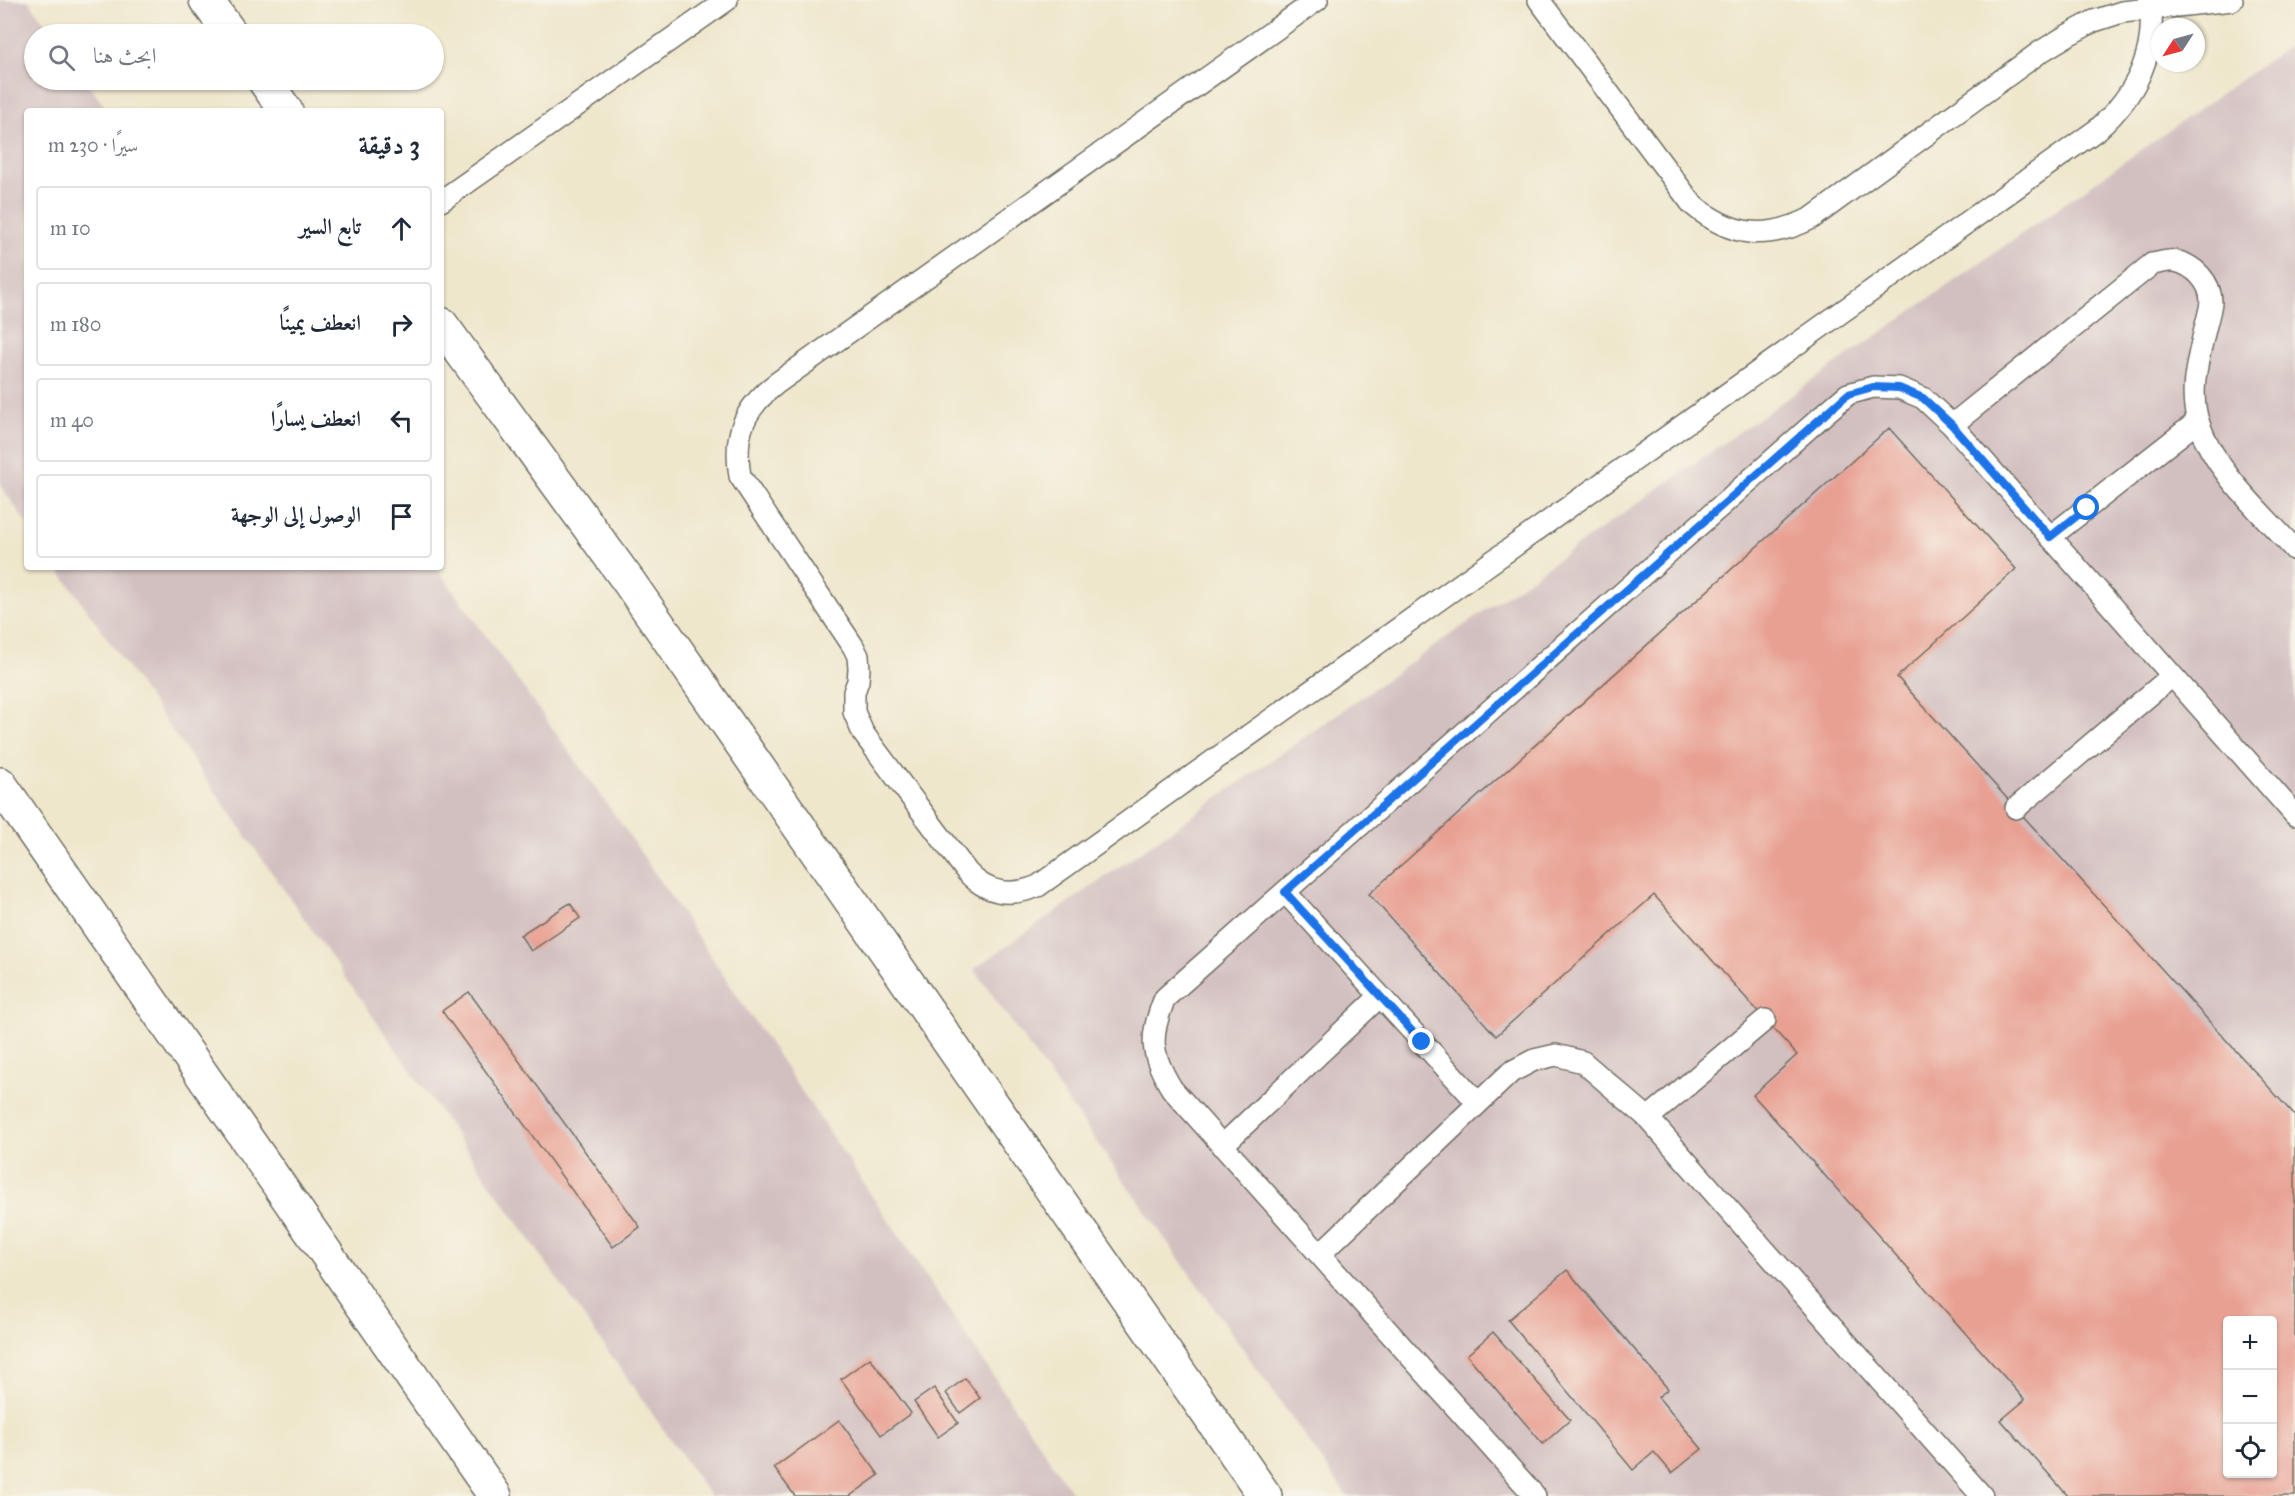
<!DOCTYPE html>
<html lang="ar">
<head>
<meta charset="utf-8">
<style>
	body { margin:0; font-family:"IM FELL Great Primer",Amiri,serif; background:#f2f2f3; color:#1f2937; direction:rtl }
	.controls { position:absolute; right:18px; bottom:18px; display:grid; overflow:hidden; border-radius:6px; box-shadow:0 2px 4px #0004 }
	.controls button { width:54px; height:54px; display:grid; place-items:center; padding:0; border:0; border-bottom:2px solid #e0e1e3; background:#fff; color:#1f2937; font:30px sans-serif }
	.compass { position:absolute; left:2151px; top:18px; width:54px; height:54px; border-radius:50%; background:#fff; box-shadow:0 2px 4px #0004; rotate:234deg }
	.stop { position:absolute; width:18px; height:18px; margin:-14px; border:4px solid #1a73e8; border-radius:50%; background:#fff }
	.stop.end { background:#1a73e8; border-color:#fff; box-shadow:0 2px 6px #0008 }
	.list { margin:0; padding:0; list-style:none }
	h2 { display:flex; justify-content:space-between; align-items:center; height:78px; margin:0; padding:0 24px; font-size:26px }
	h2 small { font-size:20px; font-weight:400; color:#747a83 }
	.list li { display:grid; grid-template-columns:39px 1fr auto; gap:18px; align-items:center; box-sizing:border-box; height:84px; margin:0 12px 12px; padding:0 12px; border:2px solid #e0e1e3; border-radius:6px }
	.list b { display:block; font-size:22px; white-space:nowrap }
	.list em { font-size:20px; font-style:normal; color:#747a83 }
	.icon { flex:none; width:33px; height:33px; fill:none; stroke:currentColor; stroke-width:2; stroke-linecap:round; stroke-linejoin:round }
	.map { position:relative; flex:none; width:2295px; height:1496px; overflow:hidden; direction:ltr }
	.search { position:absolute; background:#fff; box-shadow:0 2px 4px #0004; left:24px; top:24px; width:420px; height:66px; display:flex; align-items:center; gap:15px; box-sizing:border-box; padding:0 21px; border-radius:33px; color:#747a83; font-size:22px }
	.panel { position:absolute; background:#fff; box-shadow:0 2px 4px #0004; left:24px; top:108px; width:420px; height:462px; border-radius:6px; direction:rtl }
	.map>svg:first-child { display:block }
	.industrial { fill:#d2bfc0; fill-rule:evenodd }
	.building { fill:#e8a093; fill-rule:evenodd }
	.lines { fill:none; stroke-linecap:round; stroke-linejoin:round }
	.service-casing { stroke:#706d63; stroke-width:24 }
	.minor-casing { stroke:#706d63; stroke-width:36 }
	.tertiary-casing { stroke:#706d63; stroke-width:36 }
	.service { stroke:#fff; stroke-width:21 }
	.minor { stroke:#fff; stroke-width:33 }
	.tertiary { stroke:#fff; stroke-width:33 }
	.route { stroke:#1a73e8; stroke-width:8 }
</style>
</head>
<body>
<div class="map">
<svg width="2295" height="1496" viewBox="0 0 2295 1496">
	<rect width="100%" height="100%" fill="#f7f3e8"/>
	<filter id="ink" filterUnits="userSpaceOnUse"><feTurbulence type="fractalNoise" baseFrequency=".0167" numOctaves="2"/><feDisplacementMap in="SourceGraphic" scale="12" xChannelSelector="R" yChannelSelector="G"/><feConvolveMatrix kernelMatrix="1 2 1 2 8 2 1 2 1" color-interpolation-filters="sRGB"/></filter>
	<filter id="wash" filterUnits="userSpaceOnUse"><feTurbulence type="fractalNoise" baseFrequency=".008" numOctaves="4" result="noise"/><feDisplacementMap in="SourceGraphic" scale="24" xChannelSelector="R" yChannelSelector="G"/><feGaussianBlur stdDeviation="1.35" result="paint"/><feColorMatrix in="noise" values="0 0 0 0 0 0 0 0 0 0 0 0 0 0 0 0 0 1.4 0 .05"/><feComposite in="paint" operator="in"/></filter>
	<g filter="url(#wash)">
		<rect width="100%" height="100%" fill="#efe7cc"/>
		<path class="industrial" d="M0 0H28L53 34H34V80H85L108 111H27V524L0 485Z
			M2292 44 2295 50V1496H1347L974 969ZM2228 1320H2272V1474H2228Z
			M57 567H436L625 829 1074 1496H710Z"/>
		<g id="blocks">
			<path class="building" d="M1889 428 2016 569 1897 677 2295 1116V1496H2068L2001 1420 2025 1400 1753 1095 1797 1055 1654 895 1496 1036 1369 894ZM2228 1320H2272V1474H2228Z
				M570 903 580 918 531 951 520 935Z
				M469 992 640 1227 613 1247 442 1011Z
				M1567 1270 1668 1389 1658 1397 1702 1449 1672 1473 1654 1452 1633 1470 1508 1320Z
				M1493 1332 1570 1420 1543 1444 1467 1355Z
				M870 1358 911 1413 881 1435 841 1379Z
				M965 1378 980 1398 960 1413 946 1393Z
				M934 1388 958 1423 938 1437 914 1402Z
				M839 1420 879 1475 850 1496H795L774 1468Z"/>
		</g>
	</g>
	<g filter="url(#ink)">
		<use href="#blocks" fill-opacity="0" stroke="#706d63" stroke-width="1.5"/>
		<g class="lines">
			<defs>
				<path id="service" d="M1317 0 777 383C744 408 733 434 740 476L853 646 858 656 859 669 858 681 854 692V712L863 733 967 872C987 894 1011 897 1038 886L2098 129C2135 96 2159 51 2149 0
					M1539 0 1692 204C1731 237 1766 241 1812 218L2040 52 2068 35 2094 21 2122 12 2232 0
					M441 201 727 0
					M1952 425 2152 264C2159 263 2168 260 2175 261 2194 265 2211 282 2211 302 2210 311 2207 321 2205 329 2198 361 2188 392 2199 424 2215 472 2261 512 2295 550
					M2050 537 2198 421
					M2016 808 2172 676
					M1285 892 1478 1103
					M1648 1118 1765 1020
					M1222 1146 1380 996
					M1320 1254 1511 1072 1534 1060 1556 1055 1583 1062 1648 1118 1982 1496
					M1535 1496 1172 1089C1150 1054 1149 1036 1165 998L1828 411 1848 394 1873 387 1899 388 1923 398 1952 425 2295 815"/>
				<path id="minor" d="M0 784 495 1496"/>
				<path id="tertiary" d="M206 0 231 34
					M264 80 286 111
					M441 324 629 582 1265 1496"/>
			</defs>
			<use href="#service" class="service-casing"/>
			<use href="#minor" class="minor-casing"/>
			<use href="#tertiary" class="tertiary-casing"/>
			<use href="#service" class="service"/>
			<use href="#minor" class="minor"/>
			<use href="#tertiary" class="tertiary"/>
		</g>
	</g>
	<g class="lines" filter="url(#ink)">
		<path class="route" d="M1422 1042 1285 892 1848 394 1873 387 1899 388 1923 398 1952 425 2050 537 2087 508"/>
	</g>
</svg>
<div class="controls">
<button>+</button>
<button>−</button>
<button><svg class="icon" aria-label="locate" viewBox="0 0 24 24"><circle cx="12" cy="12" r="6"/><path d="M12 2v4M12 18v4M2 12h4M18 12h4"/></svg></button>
</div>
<svg class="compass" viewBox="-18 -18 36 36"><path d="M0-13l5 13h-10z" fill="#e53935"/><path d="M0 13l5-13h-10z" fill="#747a83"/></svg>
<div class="stop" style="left:2087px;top:508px"></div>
<div class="stop end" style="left:1422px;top:1042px"></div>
<div class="search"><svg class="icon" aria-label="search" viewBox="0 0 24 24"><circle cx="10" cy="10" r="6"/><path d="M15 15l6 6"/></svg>ابحث هنا</div>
<section class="panel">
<h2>3 دقيقة<small>سيرًا · 230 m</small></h2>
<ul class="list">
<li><svg class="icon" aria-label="ahead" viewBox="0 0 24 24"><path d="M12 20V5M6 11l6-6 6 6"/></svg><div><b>تابع السير</b></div><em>10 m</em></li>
<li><svg class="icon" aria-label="right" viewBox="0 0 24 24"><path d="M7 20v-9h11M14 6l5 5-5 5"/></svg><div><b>انعطف يمينًا</b></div><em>180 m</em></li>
<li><svg class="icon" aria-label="left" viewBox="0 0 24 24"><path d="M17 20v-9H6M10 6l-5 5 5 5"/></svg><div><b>انعطف يسارًا</b></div><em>40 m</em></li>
<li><svg class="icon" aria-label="arrive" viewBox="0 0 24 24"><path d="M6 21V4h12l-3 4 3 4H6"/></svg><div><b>الوصول إلى الوجهة</b></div></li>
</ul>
</section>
</div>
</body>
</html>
